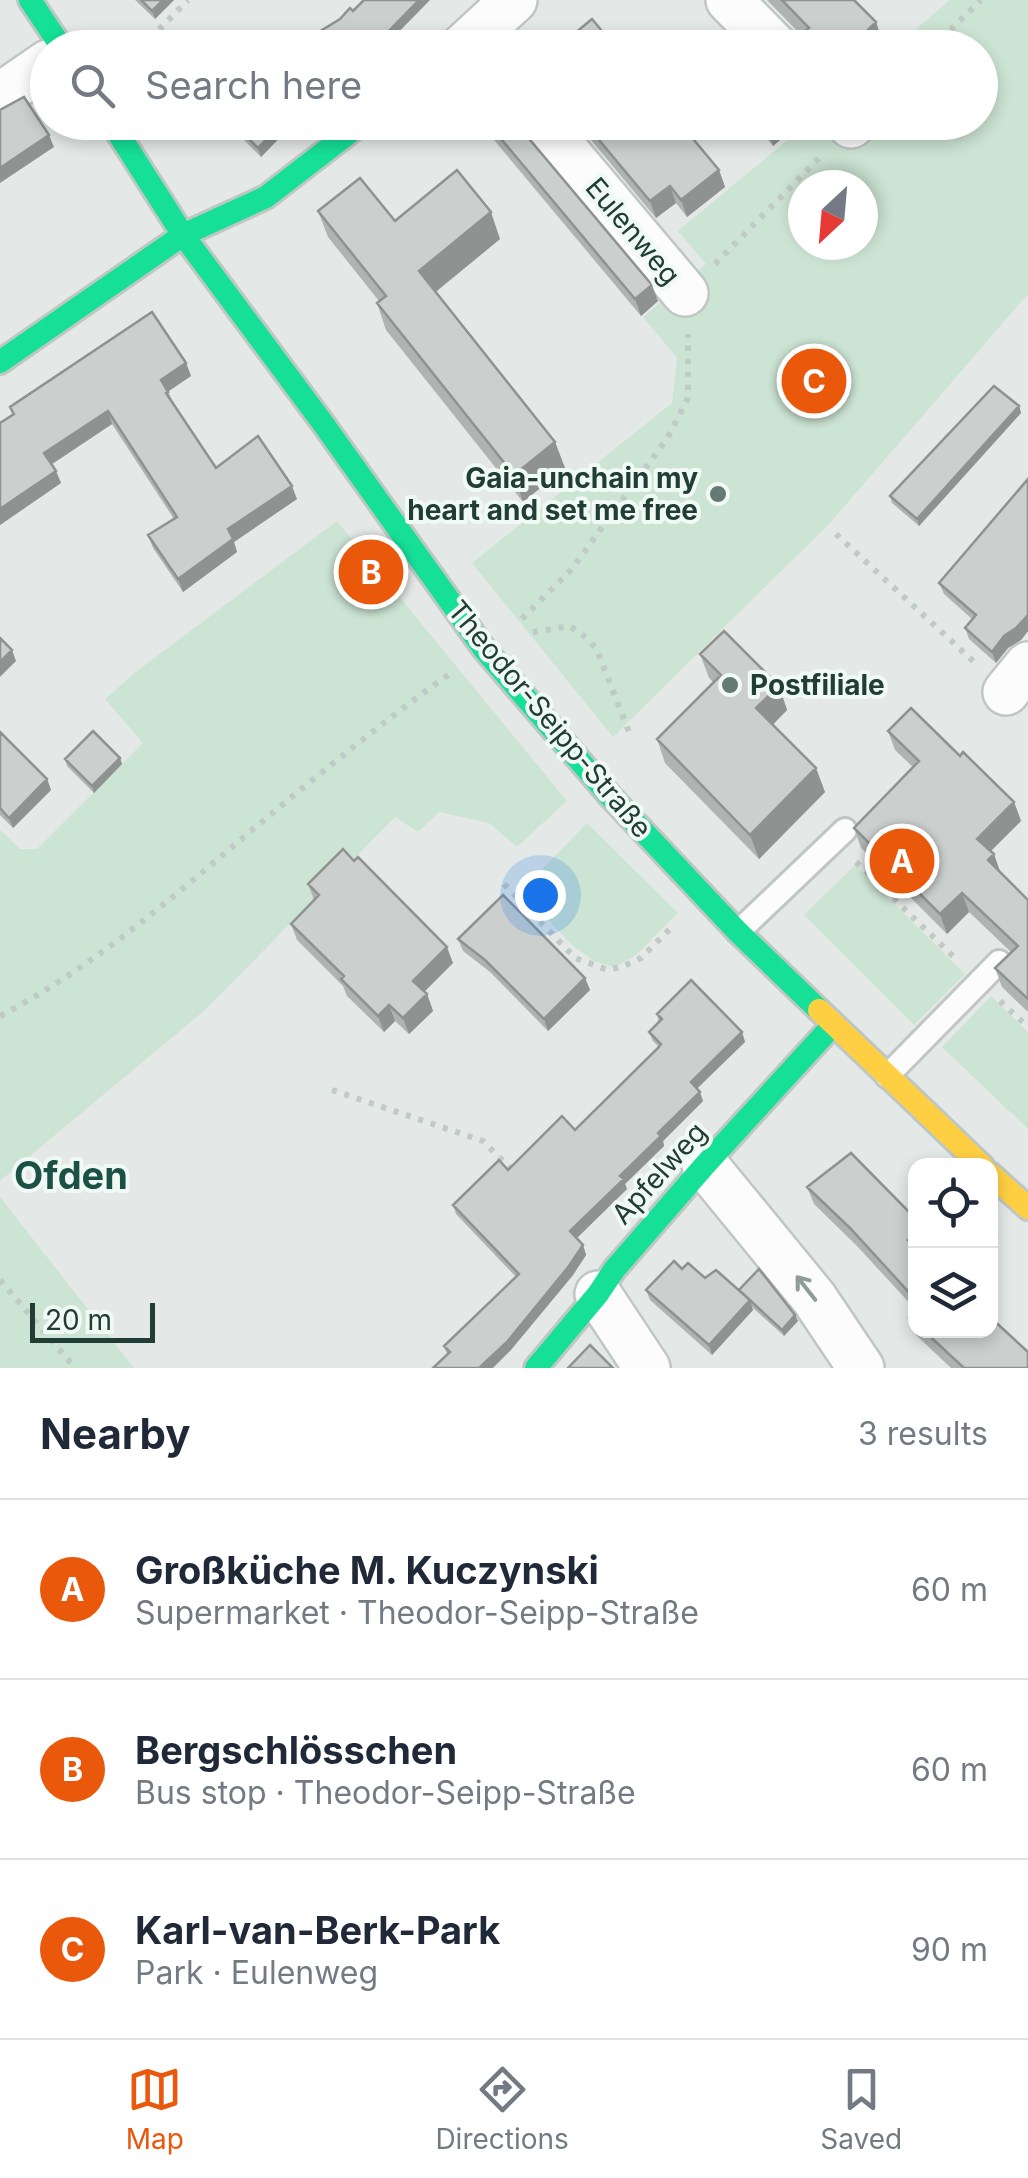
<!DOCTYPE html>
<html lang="en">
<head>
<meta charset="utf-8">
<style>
	body { margin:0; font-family:Inter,sans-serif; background:#f2f2f3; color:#1f2937 }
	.controls { position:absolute; right:30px; bottom:30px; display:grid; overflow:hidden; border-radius:20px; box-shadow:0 5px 15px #0003 }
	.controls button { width:90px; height:90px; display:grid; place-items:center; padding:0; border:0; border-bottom:2px solid #e0e1e3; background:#fff; color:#1f2937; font:50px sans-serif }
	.compass { position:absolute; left:788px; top:170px; width:90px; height:90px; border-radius:50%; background:#fff; box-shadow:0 5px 15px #0003; rotate:206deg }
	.scale { position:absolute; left:30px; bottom:25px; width:125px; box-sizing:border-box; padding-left:10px; border:5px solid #203e36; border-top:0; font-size:28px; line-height:35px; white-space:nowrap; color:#203e36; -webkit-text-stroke:8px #f1f9f5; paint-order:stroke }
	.you { position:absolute; left:540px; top:895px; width:35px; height:35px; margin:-25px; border:8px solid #fff; border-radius:50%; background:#1a73e8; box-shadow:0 0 0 15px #1a73e833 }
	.badge { display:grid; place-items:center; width:65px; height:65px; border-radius:50%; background:#ea580c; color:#fff; font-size:32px; font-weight:700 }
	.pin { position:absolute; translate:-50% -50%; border:5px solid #fff; box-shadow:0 2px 10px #0006 }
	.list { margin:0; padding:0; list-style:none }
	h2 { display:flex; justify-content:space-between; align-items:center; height:130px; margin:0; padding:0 40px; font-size:42px }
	h2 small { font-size:32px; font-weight:400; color:#747a83 }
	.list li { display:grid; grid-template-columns:65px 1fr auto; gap:30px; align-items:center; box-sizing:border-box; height:180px; padding:0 40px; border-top:2px solid #e0e1e3 }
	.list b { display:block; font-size:38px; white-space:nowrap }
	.list p { margin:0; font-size:32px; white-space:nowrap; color:#747a83 }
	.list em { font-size:32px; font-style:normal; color:#747a83 }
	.icon { flex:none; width:55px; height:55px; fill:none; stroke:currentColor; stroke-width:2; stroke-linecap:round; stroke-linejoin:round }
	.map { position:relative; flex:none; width:1028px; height:1368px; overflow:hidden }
	.search { position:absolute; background:#fff; box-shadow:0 5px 15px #0003; left:30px; right:30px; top:30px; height:110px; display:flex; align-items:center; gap:25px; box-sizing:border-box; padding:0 35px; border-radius:55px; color:#747a83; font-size:38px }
	.sheet { height:670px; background:#fff }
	nav { display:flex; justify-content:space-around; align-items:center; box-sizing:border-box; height:140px; border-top:2px solid #e0e1e3; background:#fff; font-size:28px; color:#747a83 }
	nav a { display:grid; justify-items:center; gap:5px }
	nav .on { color:#ea580c }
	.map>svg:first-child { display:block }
	.green { fill:#cce4d3; fill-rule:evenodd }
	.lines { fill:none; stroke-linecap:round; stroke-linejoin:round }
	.lane-casing { stroke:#c1c6c4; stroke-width:28 }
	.street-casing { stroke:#c1c6c4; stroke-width:50 }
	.fast-casing { stroke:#bfc7c4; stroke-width:28 }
	.slow-casing { stroke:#bfc7c4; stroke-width:28 }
	.path { stroke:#c0cac6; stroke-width:6; stroke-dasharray:5 8; stroke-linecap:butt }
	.lane { stroke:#fbfcfb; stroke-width:22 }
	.street { stroke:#fbfcfb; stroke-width:45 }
	.fast { stroke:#16e098; stroke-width:22 }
	.slow { stroke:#ffcf43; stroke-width:22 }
	.wall { fill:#afb3b1 }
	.shaded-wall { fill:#8e9290 }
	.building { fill:#cbd0ce; stroke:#8e9290; stroke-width:2.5 }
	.oneway { stroke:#8e9d98 }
	.poi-dot { fill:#657a74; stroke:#f1f9f5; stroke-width:4 }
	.labels { text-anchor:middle; stroke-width:8; stroke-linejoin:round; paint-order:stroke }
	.street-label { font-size:28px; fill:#203e36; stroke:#f1f9f5 }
	.poi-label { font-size:28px; font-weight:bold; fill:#203e36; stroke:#f1f9f5; text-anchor:end }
	.district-label { font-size:38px; font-weight:bold; fill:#1b5144; stroke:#f1f9f5 }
</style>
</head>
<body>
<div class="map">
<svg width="1028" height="1368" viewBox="0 0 1028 1368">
	<rect width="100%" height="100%" fill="#e4e9e7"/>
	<path class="green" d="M950 0H1028V294L830 523 613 737 472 563 672 403 677 358 643 317 706 264 678 231 808 123 980 122V48L895 47ZM803 185H863V245H803Z
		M337 521 567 801 517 847 489 823 439 812 418 832 395 817 205 1010 0 1181V830L20 849H37L143 743 105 699 137 671Z
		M587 823 678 913 636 955 615 967 594 961 573 946 521 891Z
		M855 865 965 974 914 1025 804 915Z
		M991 996 1028 1032V1129L942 1047Z
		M0 1197 134 1368H0Z"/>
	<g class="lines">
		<defs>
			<path id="lane" d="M738 932 845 830
				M887 1076 999 962"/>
			<path id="street" d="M729 0 776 48
				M462 48 514 0
				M0 96 48 63
				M541 122 685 293
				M849 122 851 125
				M1006 692 1028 665
				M705 1165 814 1298 861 1368
				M598 1294 647 1368"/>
			<path id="fast" d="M30 0 62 48
				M111 122 183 235 322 422 484 649 609 795 738 932 819 1010
				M0 362 183 235 266 197 363 122
				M536 1368 598 1294 614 1270 705 1165 833 1025"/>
			<path id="slow" d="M819 1010 982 1166
				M990 1174 1028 1208"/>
		</defs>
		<use href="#lane" class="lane-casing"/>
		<use href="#street" class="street-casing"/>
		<use href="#fast" class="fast-casing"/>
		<use href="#slow" class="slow-casing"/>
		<path class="path" d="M141 48 188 0
			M932 48 981 0
			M715 264 822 155
			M836 534 974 662
			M522 619 571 570 668 437 688 398V334
			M533 632 570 626 588 639 597 650 631 737
			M856 862 958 961
			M504 884 575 958 608 970 624 966 641 958 670 929
			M1000 1001 1028 1027
			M0 1016C88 970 164 905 239 841 307 784 376 727 448 675
			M332 1090 483 1141 514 1172
			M0 1280 75 1368"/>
		<use href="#lane" class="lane"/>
		<use href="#street" class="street"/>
		<use href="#fast" class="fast"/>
		<use href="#slow" class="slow"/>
	</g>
	<path class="wall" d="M135 0H174L155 19Z
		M767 0H854L876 22 884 46 883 48H785L801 35Z
		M231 122H295L261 157 233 129Z
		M479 122H516L658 301 641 316Z
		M576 122H679L719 170 725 187 687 217 676 203 656 218Z
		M753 122H801L773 146Z
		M318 211 395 221 500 239 436 292 555 442 565 468 523 502 386 330 377 303 379 301 328 237Z
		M186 363 191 376 168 391 172 401 216 468 297 499 234 542 237 552 183 592 153 548 148 535 174 519 112 424 52 464 61 483 0 525V423L12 415 10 407Z
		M1019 406 1021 413 919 526 892 503 890 496Z
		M1028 479V631L1021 640 1008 648 996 663 969 639 965 628 972 619 944 594 939 583Z
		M700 654 779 686 787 710 773 725 825 792 759 859 665 763 657 739 714 683 709 678Z
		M888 731 960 756 1014 802 1021 821 990 851 1000 872 1028 900V1012L1002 987 995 968 1011 952 969 912 947 934 861 848 854 828 913 767 895 750Z
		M0 732 47 779 51 790 13 828 0 815Z
		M120 758 122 764 94 793 67 766 65 759Z
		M308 884 453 963 424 992 427 994 433 1011 409 1034 395 1021 384 1032 347 996 343 986 297 940 291 924 314 900Z
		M458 939 585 978 590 990 548 1031 490 972 463 951Z
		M657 1014 742 1032 745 1042 697 1089 703 1101 663 1141 664 1146 625 1184 627 1189 576 1238 583 1245 586 1255 573 1275 510 1351 447 1354 444 1346 516 1277 456 1214 453 1205 575 1130 659 1047 653 1041 649 1032 659 1022Z
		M807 1187 916 1219V1310L857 1246 814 1204Z
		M682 1269 795 1315 798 1321 784 1336 752 1307 753 1310 712 1355 650 1300 646 1290Z
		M916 1311V1330H990L1028 1368H951L916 1335 909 1318Z"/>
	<path class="shaded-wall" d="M163 0H174L155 19 152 11Z
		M419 0H430L383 48 380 40Z
		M876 22 884 46 883 48H850Z
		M377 37 380 45 378 48H368Z
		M284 122H295L261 157 258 148Z
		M764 122H801L773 146Z
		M49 135 54 147 0 183V168Z
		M719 170 725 187 687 217 681 200Z
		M670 186 676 203 656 218 650 201Z
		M491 212 500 239 429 297 419 271Z
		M652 285 658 301 641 316 635 299Z
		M186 363 191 376 166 393 161 380Z
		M1019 406 1021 413 919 526 917 519Z
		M108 411 112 424 49 466 44 453Z
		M555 442 565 468 523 502 514 475Z
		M56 471 61 483 0 525V509Z
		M292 486 297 499 234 542 237 552 183 592 178 579 228 529Z
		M1028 615V631L1021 640 1008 648 996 663 992 652 1004 636Z
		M12 650 16 661 0 677V662Z
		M779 686 787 710 765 732 756 708Z
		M120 758 122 764 94 793 92 786Z
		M816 768 825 792 759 859 750 835Z
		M47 779 51 790 13 828 9 818Z
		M1014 802 1021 821 984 858 977 839Z
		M994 854 1001 874 988 860Z
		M962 893 969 912 947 934 940 914Z
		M447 947 453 963 419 997 413 981Z
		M585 978 590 990 548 1031 544 1019Z
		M427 994 433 1011 409 1034 403 1018Z
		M389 1005 395 1021 384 1032 378 1016Z
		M742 1032 745 1042 694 1091 691 1082Z
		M700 1092 703 1101 663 1141 664 1146 625 1184 627 1189 574 1241 570 1231 658 1133Z
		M916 1233V1256L908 1240Z
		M583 1245 586 1255 573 1275 510 1351 493 1368H479Z
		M750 1300 753 1310 712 1355 709 1345Z
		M795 1315 798 1321 784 1336 782 1330Z"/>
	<path class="building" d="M141 0H163L152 11Z
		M364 0H419L380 40 377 37 368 48H302L314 35 340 19 350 8 353 11Z
		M782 0H854L876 22 850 48H785L809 28Z
		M592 19 616 48H557Z
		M24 97 49 135 0 168V110Z
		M232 122H284L258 148Z
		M487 122H515L652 285 635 299Z
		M584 122H679L719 170 681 200 670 186 650 201Z
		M457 170 491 212 419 271 555 442 514 475 377 303 386 296 318 211 360 178 395 221Z
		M152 312 186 363 161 380 168 392 166 393 216 468 258 436 292 486 228 529 233 539 178 579 148 535 177 517 108 411 44 453 56 471 0 509V423L14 414 10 407Z
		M994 386 1019 406 917 519 890 496Z
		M1028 479V615L1016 628 1004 636 992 652 965 628 976 615 939 583Z
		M724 631 779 686 756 708 816 768 750 835 657 739 721 675 700 654Z
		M0 638 12 650 0 662Z
		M911 708 960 756 963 752 1014 802 977 839 994 854 988 860 1028 900V999L995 968 1018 946 962 893 940 914 854 828 919 761 888 731Z
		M93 731 120 758 92 786 65 759Z
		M0 732 47 779 9 818 0 808Z
		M343 849 354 861 358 857 447 947 413 981 427 994 403 1018 389 1005 378 1016 341 979 344 976 291 924 319 895 308 884Z
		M503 895 585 978 544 1019 485 960 458 939Z
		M691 980 742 1032 691 1082 700 1092 658 1133 661 1136 620 1176 624 1179 570 1231 583 1245 569 1266 507 1342 479 1368H433L450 1352 444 1346 519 1274 453 1205 499 1160 508 1170 562 1116 575 1130 658 1048 661 1044 649 1032 662 1019 657 1014Z
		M851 1153 916 1219V1233L908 1240 916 1247V1300L850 1228 807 1187Z
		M674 1261 682 1269 688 1263 705 1278 716 1270 750 1300 709 1345 646 1290Z
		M759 1269 795 1315 782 1330 739 1290Z
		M916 1311V1324L909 1318Z
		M990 1317 1028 1352V1368H964L923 1330H990Z
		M590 1345 613 1368H568Z"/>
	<defs><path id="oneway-shaft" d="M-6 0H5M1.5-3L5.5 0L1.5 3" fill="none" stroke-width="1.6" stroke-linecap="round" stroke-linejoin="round" transform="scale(2.5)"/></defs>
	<use class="oneway" href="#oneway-shaft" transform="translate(806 1288) rotate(-128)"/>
	<g class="poi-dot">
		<circle cx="718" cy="494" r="10"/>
		<circle cx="730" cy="685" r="10"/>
	</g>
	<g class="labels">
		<g class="street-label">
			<text transform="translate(633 231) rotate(50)" y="10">Eulenweg</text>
			<text transform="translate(550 719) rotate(50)" y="10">Theodor-Seipp-Straße</text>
			<text transform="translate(659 1173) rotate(-48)" y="10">Apfelweg</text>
		</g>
		<g class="poi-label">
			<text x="698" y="488">Gaia-unchain my<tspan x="698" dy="32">heart and set me free</tspan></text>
			<text x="750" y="695" text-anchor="start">Postfiliale</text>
		</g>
		<g class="district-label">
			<text x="71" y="1189">Ofden</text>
		</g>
	</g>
</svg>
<div class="controls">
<button><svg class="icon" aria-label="locate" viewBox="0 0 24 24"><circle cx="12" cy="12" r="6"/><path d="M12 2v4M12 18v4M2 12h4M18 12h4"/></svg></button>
<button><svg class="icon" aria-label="layers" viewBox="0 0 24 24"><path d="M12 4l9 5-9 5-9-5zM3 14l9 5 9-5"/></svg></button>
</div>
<svg class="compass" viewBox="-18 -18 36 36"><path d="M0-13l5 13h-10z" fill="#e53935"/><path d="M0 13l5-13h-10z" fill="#747a83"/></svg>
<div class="scale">20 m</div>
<div class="you"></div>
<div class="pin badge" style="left:902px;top:861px">A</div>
<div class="pin badge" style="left:371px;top:572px">B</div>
<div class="pin badge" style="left:814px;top:381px">C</div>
<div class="search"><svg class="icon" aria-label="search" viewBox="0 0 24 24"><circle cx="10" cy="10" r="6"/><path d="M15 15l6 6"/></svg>Search here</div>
</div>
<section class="sheet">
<h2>Nearby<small>3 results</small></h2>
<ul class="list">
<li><span class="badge">A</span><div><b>Großküche M. Kuczynski</b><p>Supermarket · Theodor-Seipp-Straße</p></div><em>60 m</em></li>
<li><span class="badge">B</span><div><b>Bergschlösschen</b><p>Bus stop · Theodor-Seipp-Straße</p></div><em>60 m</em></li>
<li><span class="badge">C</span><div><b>Karl-van-Berk-Park</b><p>Park · Eulenweg</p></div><em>90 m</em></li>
</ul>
</section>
<nav>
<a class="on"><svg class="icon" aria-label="map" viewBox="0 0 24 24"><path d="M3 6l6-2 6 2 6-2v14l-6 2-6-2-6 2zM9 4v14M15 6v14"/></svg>Map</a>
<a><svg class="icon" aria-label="directions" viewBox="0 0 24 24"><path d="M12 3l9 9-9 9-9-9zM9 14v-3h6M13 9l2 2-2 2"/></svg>Directions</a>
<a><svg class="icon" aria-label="saved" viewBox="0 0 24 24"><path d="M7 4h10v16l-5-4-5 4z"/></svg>Saved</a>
</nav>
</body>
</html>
